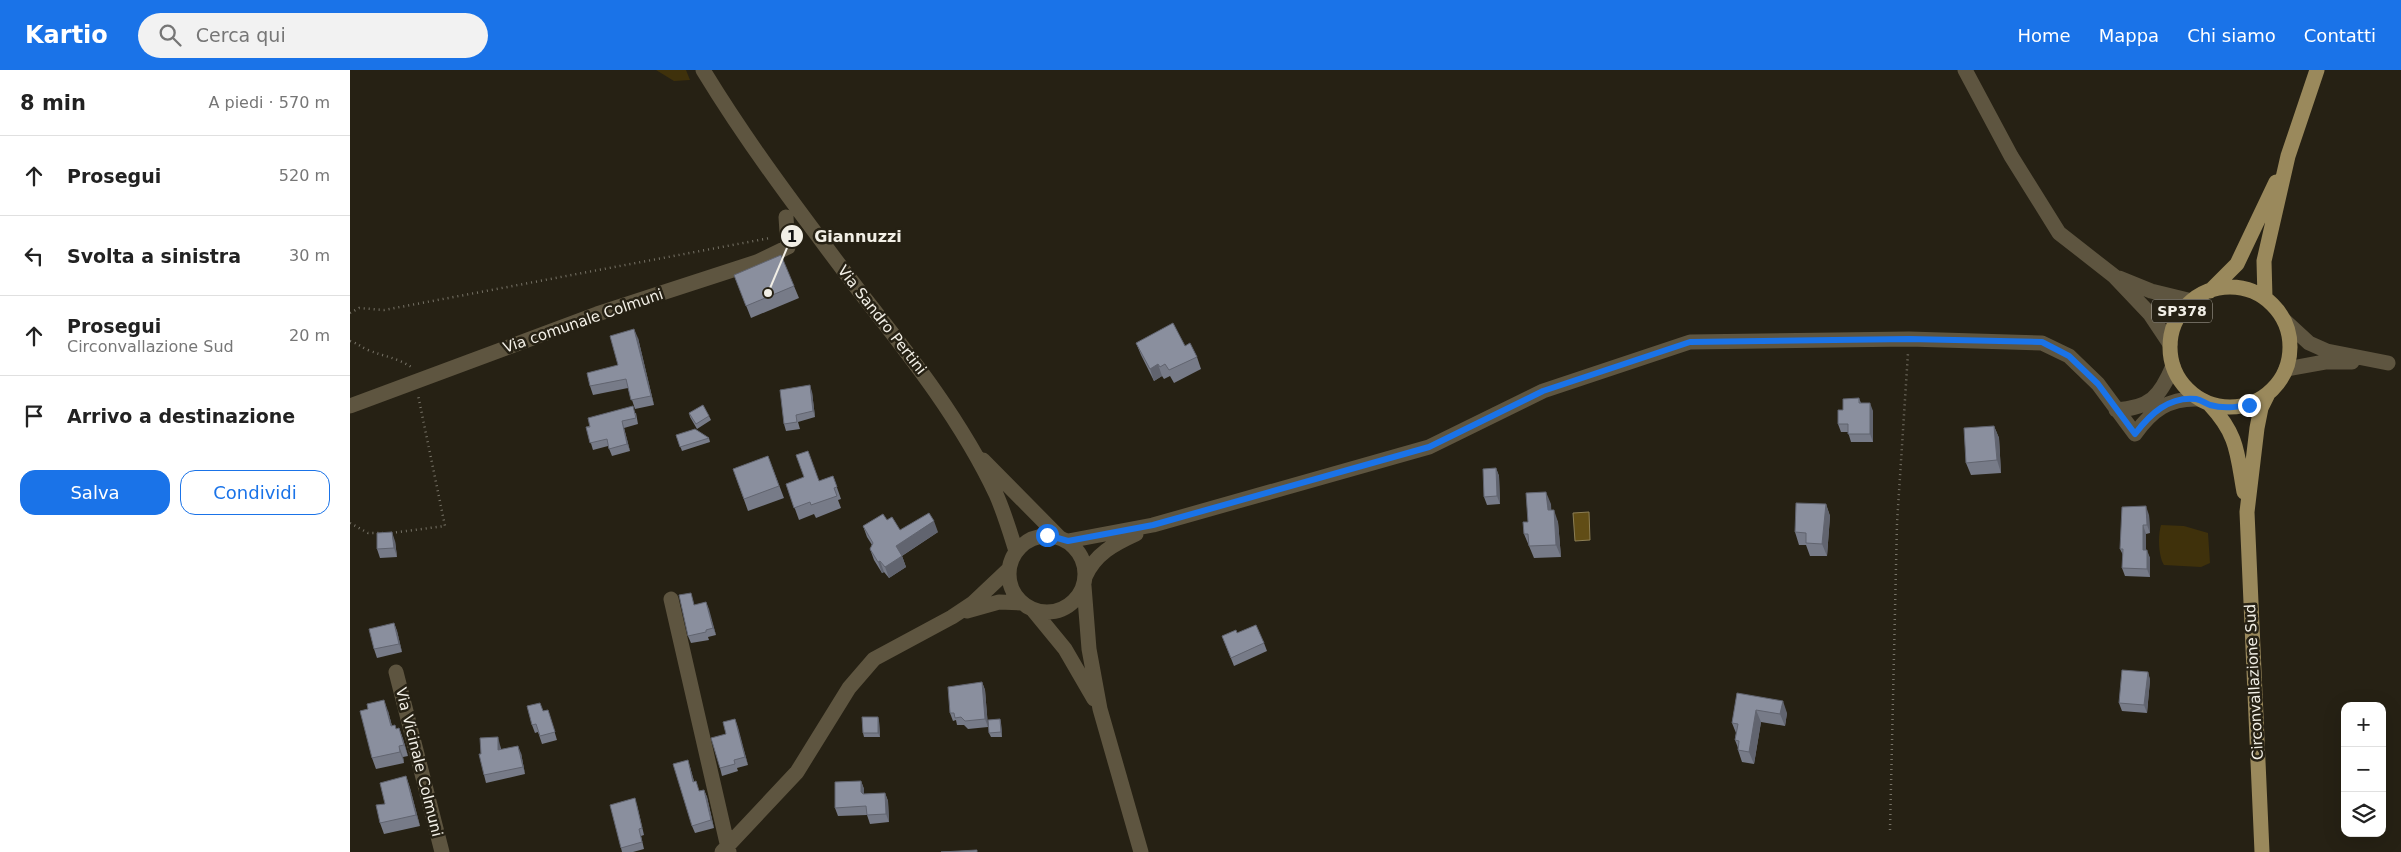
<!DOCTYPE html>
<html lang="it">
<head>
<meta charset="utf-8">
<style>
	body { margin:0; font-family:"DejaVu Sans",sans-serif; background:#f2f2f2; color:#222 }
	.controls { position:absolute; right:15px; bottom:15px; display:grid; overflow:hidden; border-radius:10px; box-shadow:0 5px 20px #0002 }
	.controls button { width:45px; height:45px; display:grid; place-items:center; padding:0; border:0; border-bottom:1px solid #e0e0e0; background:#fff; color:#222; font:25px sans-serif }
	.stop { position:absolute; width:15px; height:15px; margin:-11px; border:4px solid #1a73e8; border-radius:50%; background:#fff }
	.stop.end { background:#1a73e8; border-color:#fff; box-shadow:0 1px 5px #0008 }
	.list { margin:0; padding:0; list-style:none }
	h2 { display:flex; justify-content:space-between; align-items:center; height:65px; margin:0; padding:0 20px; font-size:21px }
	h2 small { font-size:16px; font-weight:400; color:#767676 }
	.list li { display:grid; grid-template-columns:32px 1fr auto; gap:15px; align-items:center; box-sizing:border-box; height:80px; padding:0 20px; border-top:1px solid #e0e0e0 }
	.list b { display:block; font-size:19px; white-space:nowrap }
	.list p { margin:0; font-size:16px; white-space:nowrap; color:#767676 }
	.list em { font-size:16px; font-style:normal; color:#767676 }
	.actions { display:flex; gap:10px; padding:15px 20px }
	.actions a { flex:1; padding:11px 0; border:1px solid #1a73e8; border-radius:15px; text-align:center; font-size:18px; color:#1a73e8 }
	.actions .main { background:#1a73e8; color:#fff }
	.icon { flex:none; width:28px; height:28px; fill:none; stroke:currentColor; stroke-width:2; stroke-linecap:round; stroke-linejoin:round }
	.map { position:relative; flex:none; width:2051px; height:782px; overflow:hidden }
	header { display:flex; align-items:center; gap:30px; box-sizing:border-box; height:70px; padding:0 25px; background:#1a73e8; color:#fff }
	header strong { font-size:24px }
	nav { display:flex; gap:28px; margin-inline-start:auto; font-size:18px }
	.search { width:350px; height:45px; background:#f2f2f2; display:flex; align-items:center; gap:12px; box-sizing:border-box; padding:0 18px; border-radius:28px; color:#767676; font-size:19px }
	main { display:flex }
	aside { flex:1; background:#fff }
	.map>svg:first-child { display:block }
	.green { fill:#3f310b }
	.water { fill:#614d16; stroke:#8c7e54 }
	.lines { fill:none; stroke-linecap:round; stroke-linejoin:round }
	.path { stroke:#777367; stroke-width:2.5; stroke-dasharray:1 4; stroke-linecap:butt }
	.minor { stroke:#5e5540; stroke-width:15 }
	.major { stroke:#9a895c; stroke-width:15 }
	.wall { fill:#777b88 }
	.shaded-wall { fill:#61646f }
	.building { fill:#8a8f9e; stroke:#61646f }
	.route { stroke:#1a73e8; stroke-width:6 }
	.labels { text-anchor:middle; stroke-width:5; stroke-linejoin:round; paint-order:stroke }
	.shield { fill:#262114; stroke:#b5b1a7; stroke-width:1 }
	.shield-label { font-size:14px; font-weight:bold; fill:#f2efe6 }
	.street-label { font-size:15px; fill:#f2efe6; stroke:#262114 }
	.leader { fill:none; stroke:#f2efe6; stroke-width:2 }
	.callout-dot { fill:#f2efe6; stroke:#262114; stroke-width:2 }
	.mark-label { font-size:15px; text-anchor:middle; font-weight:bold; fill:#111 }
	.callout-label { font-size:16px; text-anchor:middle; font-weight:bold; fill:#f2efe6; stroke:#262114; stroke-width:5; stroke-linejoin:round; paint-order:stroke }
</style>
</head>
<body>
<header>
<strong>Kartio</strong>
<div class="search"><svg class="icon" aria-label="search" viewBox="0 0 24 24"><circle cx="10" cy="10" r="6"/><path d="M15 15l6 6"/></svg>Cerca qui</div>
<nav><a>Home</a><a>Mappa</a><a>Chi siamo</a><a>Contatti</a></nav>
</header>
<main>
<aside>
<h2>8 min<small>A piedi · 570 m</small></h2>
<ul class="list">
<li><svg class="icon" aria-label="ahead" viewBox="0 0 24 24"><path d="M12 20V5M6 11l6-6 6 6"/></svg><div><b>Prosegui</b></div><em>520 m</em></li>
<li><svg class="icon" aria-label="left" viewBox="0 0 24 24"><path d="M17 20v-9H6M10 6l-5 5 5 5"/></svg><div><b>Svolta a sinistra</b></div><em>30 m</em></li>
<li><svg class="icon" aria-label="ahead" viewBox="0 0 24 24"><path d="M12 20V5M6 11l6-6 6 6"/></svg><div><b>Prosegui</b><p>Circonvallazione Sud</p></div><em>20 m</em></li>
<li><svg class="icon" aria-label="arrive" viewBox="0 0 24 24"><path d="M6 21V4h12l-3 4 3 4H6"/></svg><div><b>Arrivo a destinazione</b></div></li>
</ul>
<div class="actions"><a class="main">Salva</a><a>Condividi</a></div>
</aside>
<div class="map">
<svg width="2051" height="782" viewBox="0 0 2051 782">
	<rect width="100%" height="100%" fill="#262114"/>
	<path class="green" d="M306 0H336L340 10 324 11Z
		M1811 455 1834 456 1858 463 1860 493 1851 497 1814 495C1808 485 1808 465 1811 455Z"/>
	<path class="water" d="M1239 442 1240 470 1225 471 1223 443Z"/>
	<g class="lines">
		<path class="path" d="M0 243 9 238 34 240 420 168
			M0 271C7 273 11 277 18 280 35 287 46 287 63 298
			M0 453 18 463H33
			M41 463 95 456 68 325
			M1540 760 1547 453 1558 283"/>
		<path class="minor" d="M353 0C401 79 457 152 513 226 562 288 612 352 646 424 654 442 660 462 666 481
			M1615 0 1661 86 1709 163 1764 206 1800 244 1820 274
			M1769 208 1801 221 1842 231
			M1934 250 1959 273 1977 281 2038 293
			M1936 299 1975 292H2002
			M0 336 247 244 407 192 438 177 436 147
			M1766 340C1800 338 1810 327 1823 296
			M633 390 709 467
			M659 504a38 38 0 1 1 76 0a38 38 0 1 1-76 0Z
			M718 471 803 455 1079 377 1193 321 1340 272 1559 269 1692 273 1719 286 1748 314 1785 364C1802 340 1819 328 1848 329
			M735 507C745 484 764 474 786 464
			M734 516 739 579 750 639 791 782
			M321 529 379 782
			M683 540 715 579 744 629
			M617 541 649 532 672 533
			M46 602 92 782
			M372 782 447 702 499 618 524 589 602 547 623 533 659 499"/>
		<path class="major" d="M1820 277a60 60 0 1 1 120 0a60 60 0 1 1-120 0Z
			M1860 221 1887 194 1926 112
			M1915 228 1914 191 1938 86 1967 0
			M1860 335C1888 365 1887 383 1894 422
			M1912 782 1897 442 1907 358 1911 338 1917 326"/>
	</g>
	<path class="wall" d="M384 205 444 216 449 228 401 248Z
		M288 268 304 335 285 339 278 318 243 325 240 316 268 295Z
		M786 273 835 276 847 287 851 299 824 313 820 306 814 309 812 306 804 311 791 285Z
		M462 322 465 347 448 352 450 359 436 361 434 354Z
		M1509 328 1511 333 1523 341V372H1501L1498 362H1491L1488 354 1493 340Z
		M286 343 288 354 274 358 280 381 262 386 258 376 243 380 236 357Z
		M339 343 359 346 361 350 347 359 340 347Z
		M1644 356 1649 368 1651 403 1621 405 1616 393Z
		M326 365 359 368 360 372 332 381Z
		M418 386 434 428 398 441 383 399Z
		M1146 398 1149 406 1150 434 1137 435 1134 427Z
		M483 406 491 429 488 430 491 438 466 448 464 444 449 450 436 414 469 411Z
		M1201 434V440L1208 452 1211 487 1184 488 1174 464 1178 452Z
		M1476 434 1480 446 1477 486H1460L1456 475H1449L1445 462Z
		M1799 445 1800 463 1796 464V480L1800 488V507L1775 506 1772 498 1773 485 1770 479Z
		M537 450 550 460 588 462 552 486 556 497 539 508 534 502 532 503 524 490 520 479 522 475 517 467 513 456Z
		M45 471 47 487 30 488 27 479Z
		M356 532 366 565 358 567 359 570 341 573 338 566 345 535Z
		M44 553 47 561 52 582 27 588 24 579Z
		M887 563 914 573 917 581 884 596 872 566Z
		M1798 602 1800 610 1797 643 1772 641 1769 633Z
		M632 612 635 620 638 657 618 659 614 655H607L606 650 603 651 600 643Z
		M1387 623 1437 643 1435 656 1411 652 1404 694 1392 692 1388 680V678L1385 670 1386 663 1382 653Z
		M198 640 207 670 192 674 188 662 185 663 182 655 193 641Z
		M38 641 42 656 46 659 49 658 53 669 58 686 53 687 54 693 26 699 22 688Z
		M528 647 529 651 530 667H514L513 663Z
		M385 649 398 695 387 698 388 701 372 706 370 698 376 664Z
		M650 649 651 653 652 667H641L639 663Z
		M150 675 151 679 171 683 175 704 136 713 134 705 131 684Z
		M340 697 344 711 349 721 354 720 357 727 364 758 345 763 342 756Z
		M56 706 60 718 70 756 34 764 30 753 35 734Z
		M511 711 514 719V724L535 723 538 731 539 752 520 754 517 745 488 746 485 738Z
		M287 735 294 765 291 766 294 779 283 782H272L271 778Z"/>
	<path class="shaded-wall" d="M284 259 288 268 304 335 301 326Z
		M808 294 812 306 804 311 800 299Z
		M460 315 462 322 465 347 463 341Z
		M1520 333 1523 341V372L1520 364Z
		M272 351 274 358 280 381 277 374Z
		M1644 356 1649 368 1651 403 1647 390Z
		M1146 398 1149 406 1150 434 1147 426Z
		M1196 422 1201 434 1202 453 1198 440Z
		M1476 434 1480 446 1477 486 1472 474Z
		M1796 436 1799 445 1800 463 1797 455Z
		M1204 440 1208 452 1211 487 1206 475Z
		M584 451 588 462 550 487 546 476Z
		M1793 455 1796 464V488L1793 480Z
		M42 462 45 471 47 487 44 478Z
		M1797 480 1800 488V507L1797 499Z
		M552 486 556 497 539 508 535 497Z
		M530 491 534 502 532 503 528 492Z
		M356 532 359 539 366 565 363 558Z
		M44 553 47 561 52 582 49 574Z
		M1798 602 1800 610 1797 643 1794 635Z
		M632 612 635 620 638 657 635 649Z
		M34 630 38 641 45 667 41 656Z
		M1433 631 1437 643 1435 656 1430 644Z
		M1406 640 1411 652 1404 694 1399 682Z
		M528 647 529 651 530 667 528 663Z
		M385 649 388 657 398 695 395 687Z
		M650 649 651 653 652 667 651 662Z
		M49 658 53 669 58 686 54 675Z
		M148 667 150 675 151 687 148 680Z
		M49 676 53 687 54 693 50 682Z
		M168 676 171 683 175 704 173 697Z
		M338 690 340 697 346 719 343 712Z
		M56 706 60 718 70 756 66 745Z
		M511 711 514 719V730L511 722Z
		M354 720 357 727 364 758 361 750Z
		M535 723 538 731 539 752 536 744Z"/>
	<path class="building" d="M431 185 444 216 396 236 384 205Z
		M823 253 835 276 840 273 847 287 819 300 815 294 810 297 808 294 800 299 786 273Z
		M284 259 301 326 281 330 276 309 240 316 237 303 268 295 260 266Z
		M460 315 463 341 446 345 447 352 434 354 430 320Z
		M1509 328V333H1520V364H1498V354H1488V340H1493V329Z
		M353 335 359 346 346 354 339 343Z
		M283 336 286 348 272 351 277 374 259 379 257 369 240 373 236 357H240L238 348Z
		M1644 356 1647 390 1616 393 1614 358Z
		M345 359 359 368 330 377 326 365Z
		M458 381 469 411 483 406 487 417 484 418 487 426 461 435 460 432 444 438 436 414 454 407 446 385Z
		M418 386 429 416 394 429 383 399Z
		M1146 398 1147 426 1134 427 1133 399Z
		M1196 422 1198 440H1204L1206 475 1179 476 1178 464H1174L1173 452H1178L1176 423Z
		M1446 433 1476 434 1472 474 1456 473V463L1445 462Z
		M1796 436 1797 455H1793V480H1797V499L1772 498 1773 479H1770L1772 437Z
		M579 443 584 451 546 476 552 486 535 497 530 491 528 492 520 479 523 473 513 456 533 444 537 450 542 447 550 460Z
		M42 462 44 478 27 479V463Z
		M341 523 344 535 356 532 363 558 356 560V562L338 566 329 525Z
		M44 553 49 574 24 579 19 559Z
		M906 555 914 573 881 588 872 566 886 560 887 563Z
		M1772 600 1798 602 1794 635 1769 633Z
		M632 612 635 649 615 651 611 647 605 648 604 643H600L598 617Z
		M1387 623 1433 631 1430 644 1406 640 1399 682 1388 680 1389 671 1385 670 1388 654 1382 653Z
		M34 630 41 656 45 655 46 659 49 658 54 675 49 676 50 682 22 688 10 641 18 639 17 634Z
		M190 633 193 641 198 640 205 662 190 666 186 654 182 655 177 636Z
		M512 647H528V663H513Z
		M385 649 395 687 384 690 385 694 370 698 361 668 376 664 373 652Z
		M650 649 651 662 639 663 638 650Z
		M148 667V680L168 676 173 697 134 705 129 684H131L130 668Z
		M338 690 343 712 346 711 349 721 354 720 361 750 342 756 323 694Z
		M56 706 66 745 30 753 26 735 35 734 30 713Z
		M511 711V722L513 724 535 723 536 744 517 745 516 736 485 738V712Z
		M285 728 292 758 289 759 292 772 271 778 260 735Z
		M627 780V782H591Z"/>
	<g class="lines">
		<path class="route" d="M697 465 718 471 803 455 1079 377 1193 321 1340 272 1559 269 1692 272 1719 286 1748 314 1785 364C1800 344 1819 326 1846 329 1851 330 1855 333 1860 335 1874 339 1886 337 1899 335"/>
	</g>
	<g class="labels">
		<rect class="shield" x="1802" y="229.5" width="60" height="23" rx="4"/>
		<g class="shield-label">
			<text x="1832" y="246">SP378</text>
		</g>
		<g class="street-label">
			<text transform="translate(532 250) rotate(52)" y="5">Via Sandro Pertini</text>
			<text transform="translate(233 251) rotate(-19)" y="5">Via comunale Colmuni</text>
			<text transform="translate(1904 612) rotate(-93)" y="5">Circonvallazione Sud</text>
			<text transform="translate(69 692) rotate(76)" y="5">Via Vicinale Colmuni</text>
		</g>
	</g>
	<path class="leader" d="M418 223L442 166"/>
	<g class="callout-dot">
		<circle cx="418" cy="223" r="5"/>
		<circle cx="442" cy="166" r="12"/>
	</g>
	<g class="mark-label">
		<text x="442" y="172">1</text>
	</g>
	<g class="callout-label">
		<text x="508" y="172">Giannuzzi</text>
	</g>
</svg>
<div class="controls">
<button>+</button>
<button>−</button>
<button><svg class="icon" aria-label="layers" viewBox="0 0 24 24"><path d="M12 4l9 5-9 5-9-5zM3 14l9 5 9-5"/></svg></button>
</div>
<div class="stop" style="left:697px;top:465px"></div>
<div class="stop end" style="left:1899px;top:335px"></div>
</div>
</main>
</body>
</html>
